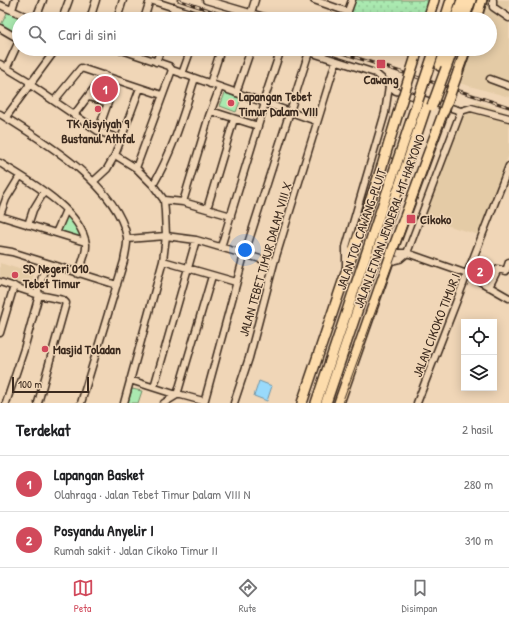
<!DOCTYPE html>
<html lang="id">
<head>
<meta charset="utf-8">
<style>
	body { margin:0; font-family:"Patrick Hand",sans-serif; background:#f6f6f6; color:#202124 }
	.controls { position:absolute; right:12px; bottom:12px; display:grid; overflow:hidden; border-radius:0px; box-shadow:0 2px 10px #0003 }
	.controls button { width:36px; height:36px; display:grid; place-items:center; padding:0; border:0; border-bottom:1px solid #e0e0e0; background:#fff; color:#202124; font:20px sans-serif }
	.scale { position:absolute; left:12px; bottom:10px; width:77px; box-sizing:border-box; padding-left:4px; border:2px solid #3b2a1e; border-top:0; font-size:11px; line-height:14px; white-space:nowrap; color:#3b2a1e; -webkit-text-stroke:3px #f0d6b7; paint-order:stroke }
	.you { position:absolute; left:245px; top:250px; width:14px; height:14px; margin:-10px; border:3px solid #fff; border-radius:50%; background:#1a73e8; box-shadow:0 0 0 6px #1a73e833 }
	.badge { display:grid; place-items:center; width:26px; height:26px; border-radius:50%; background:#d1495b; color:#fff; font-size:13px; font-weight:700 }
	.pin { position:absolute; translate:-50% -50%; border:2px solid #fff; box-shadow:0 1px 4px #0006 }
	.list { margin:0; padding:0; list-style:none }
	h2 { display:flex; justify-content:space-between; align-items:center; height:52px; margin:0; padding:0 16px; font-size:17px }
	h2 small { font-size:13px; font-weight:400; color:#757577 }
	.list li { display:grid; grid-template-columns:26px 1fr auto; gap:12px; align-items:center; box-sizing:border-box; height:56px; padding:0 16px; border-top:1px solid #e0e0e0 }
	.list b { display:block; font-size:15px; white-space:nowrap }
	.list p { margin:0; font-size:13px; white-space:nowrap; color:#757577 }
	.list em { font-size:13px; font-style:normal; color:#757577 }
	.icon { flex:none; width:22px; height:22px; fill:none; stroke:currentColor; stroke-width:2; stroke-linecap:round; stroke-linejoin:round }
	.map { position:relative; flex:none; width:509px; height:403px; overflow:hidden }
	.search { position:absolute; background:#fff; box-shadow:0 2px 10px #0003; left:12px; right:12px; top:12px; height:44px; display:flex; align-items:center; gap:10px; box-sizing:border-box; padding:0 14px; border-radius:22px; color:#757577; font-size:15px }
	.sheet { height:164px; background:#fff }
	nav { display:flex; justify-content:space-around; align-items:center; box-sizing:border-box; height:56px; border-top:1px solid #e0e0e0; background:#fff; font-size:11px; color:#757577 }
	nav a { display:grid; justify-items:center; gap:2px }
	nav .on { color:#d1495b }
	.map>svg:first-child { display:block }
	.built { fill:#e4cba6 }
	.grass { fill:url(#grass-dots); stroke:#728a67 }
	.park { fill:#aae9b0; stroke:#728a67 }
	.water { fill:#99dafb; stroke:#7394a3 }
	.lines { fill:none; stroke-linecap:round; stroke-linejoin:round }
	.minor-casing { stroke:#3b2a1e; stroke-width:9 }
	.highway-casing { stroke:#3b2a1e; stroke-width:12 }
	.minor { stroke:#f0d6b7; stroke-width:6 }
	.highway { stroke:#fddcac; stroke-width:9 }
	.tram { stroke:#3b2a1e; stroke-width:1 }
	.rail-casing { stroke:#3b2a1e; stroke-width:3 }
	.rail { stroke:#f0d6b7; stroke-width:1.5; stroke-dasharray:4.5; stroke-linecap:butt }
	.highway-bridge-casing { stroke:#3b2a1e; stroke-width:12; stroke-linecap:butt }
	.highway-bridge { stroke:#fddcac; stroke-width:9 }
	.poi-dot { fill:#d1495b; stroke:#f0d6b7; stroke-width:1.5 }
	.labels { text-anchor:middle; stroke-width:3; stroke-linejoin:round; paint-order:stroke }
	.poi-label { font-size:13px; font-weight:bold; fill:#3b2a1e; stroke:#f0d6b7; text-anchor:start }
	.street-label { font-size:13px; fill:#3b2a1e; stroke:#f0d6b7 }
</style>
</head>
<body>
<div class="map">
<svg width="509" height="403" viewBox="0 0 509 403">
	<defs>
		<pattern id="grass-dots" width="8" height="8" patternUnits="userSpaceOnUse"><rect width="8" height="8" fill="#aae9b0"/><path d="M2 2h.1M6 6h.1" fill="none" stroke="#93c897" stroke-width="1.8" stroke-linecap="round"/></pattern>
	</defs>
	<rect width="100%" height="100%" fill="#f0d6b7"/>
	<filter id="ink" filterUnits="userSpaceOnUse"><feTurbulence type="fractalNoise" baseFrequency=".025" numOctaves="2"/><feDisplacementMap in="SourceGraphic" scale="8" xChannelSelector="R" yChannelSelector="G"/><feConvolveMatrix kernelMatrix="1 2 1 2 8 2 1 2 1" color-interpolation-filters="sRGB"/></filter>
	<g filter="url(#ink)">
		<path class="built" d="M487 0H509V97L459 83 471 49H490V19H481Z
			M477 102 509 113V155L502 171 486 237 422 218 460 114 467 106Z
			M0 263 19 269 23 264 32 268 28 274 34 275 29 286 0 277Z"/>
		<path class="grass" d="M353 0H432L426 19H346Z"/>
		<path class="park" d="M8 11 19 16 16 33 1 25Z
			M225 93 241 99 236 112 220 106Z
			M66 213 79 230 83 239 58 232Z
			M132 389 142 391 138 403H128Z"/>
		<path class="water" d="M259 381 272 386 267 401 254 396Z"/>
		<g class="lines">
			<defs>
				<path id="minor" d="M150 0 209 19
					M206 0 271 19
					M314 0 348 12
					M493 0V7L509 18
					M0 5 27 17 39 19
					M12 10 15 0
					M251 13 255 0
					M36 18 43 0
					M62 19 69 0
					M90 19 96 0
					M117 19 123 0
					M144 19 150 0
					M171 19 174 7
					M345 19 352 0
					M0 28 19 39
					M119 49 169 66 172 70 316 121
					M300 49 375 73 396 91 461 111
					M156 62 161 49
					M0 64 30 82
					M7 67 19 41
					M182 74 191 49
					M490 79 509 86
					M29 84 98 131 120 139
					M210 84 221 49
					M236 93 251 49
					M89 97 108 103
					M54 101 81 68 162 95
					M263 103 281 49
					M211 111 258 126
					M461 111 471 108 509 118
					M0 114C42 140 117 185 127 237 128 244 125 254 124 261L81 403
					M74 115 104 75
					M6 117 56 49
					M98 131 116 80
					M115 155 136 168 153 185 164 200 165 212 166 236 163 261 124 403
					M0 163C27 180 81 209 86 244 87 253 81 265 78 274
					M136 168 172 70
					M94 181 107 169 115 155 140 88
					M153 185C173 151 183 115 195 78
					M164 200 183 202 231 216
					M183 202 209 116 220 87
					M207 209 234 119
					M0 215 6 199 20 176
					M0 216 85 242
					M28 225 33 210 44 192
					M56 233 66 210
					M127 239 166 236 196 240 274 263
					M221 247 265 103
					M393 249 398 253H407L467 274 509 298
					M0 250 12 252 117 285
					M163 261 236 282
					M388 262 400 259 407 253 461 111
					M346 267V247L385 113 389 86
					M0 282 39 295 63 300 66 303 38 403
					M489 287 498 269 506 271 509 262
					M0 333 14 286
					M130 380 177 395H181L203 401
					M154 387 196 240
					M6 403 24 349 39 295 38 290 46 264
					M164 403 177 395 212 276
					M204 403 243 259 309 52
					M234 403 249 358 274 263 336 61
					M417 403 509 166"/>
				<path id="highway" d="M428 19 434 0
					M445 19 451 0
					M455 19 462 0
					M464 19 471 0
					M476 19 482 0
					M415 59 418 49
					M430 64 435 49
					M440 66 446 49
					M446 68 453 49
					M458 72 466 49
					M302 403 382 166 402 100
					M316 403 417 103
					M326 403 427 104
					M339 403 393 249 444 111"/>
			</defs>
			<use href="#minor" class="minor-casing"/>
			<use href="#highway" class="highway-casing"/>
			<use href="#minor" class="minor"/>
			<use href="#highway" class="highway"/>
			<path class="tram" d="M481 19 487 0
				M342 403 471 49"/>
			<defs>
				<path id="rail" d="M178 0 236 19
					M231 14 246 19
					M330 49 509 107"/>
			</defs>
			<use href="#rail" class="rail-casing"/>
			<use href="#rail" class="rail"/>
			<defs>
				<path id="highway-bridge" d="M402 100 415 59
					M417 103 430 64
					M432 106 446 68
					M444 111 458 72"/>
			</defs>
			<use href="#highway-bridge" class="highway-bridge-casing"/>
			<use href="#highway-bridge" class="highway-bridge"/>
		</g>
	</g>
	<g class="poi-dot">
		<rect x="376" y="59" width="10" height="10" rx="2"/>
		<circle cx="231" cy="103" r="4"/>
		<circle cx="98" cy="109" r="4"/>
		<rect x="406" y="214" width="10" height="10" rx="2"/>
		<circle cx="15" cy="275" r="4"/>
		<circle cx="45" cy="349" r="4"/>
	</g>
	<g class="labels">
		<g class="poi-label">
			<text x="381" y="84" text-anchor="middle">Cawang</text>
			<text x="239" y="101">Lapangan Tebet<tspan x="239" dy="15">Timur Dalam VIII</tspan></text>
			<text x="98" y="128" text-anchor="middle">TK Aisyiyah 9<tspan x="98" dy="15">Bustanul Athfal</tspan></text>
			<text x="420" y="224">Cikoko</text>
			<text x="23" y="273">SD Negeri 010<tspan x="23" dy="15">Tebet Timur</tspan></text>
			<text x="53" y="354">Masjid Toladan</text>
		</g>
		<g class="street-label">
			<text transform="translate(389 221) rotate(-70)" y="5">JALAN LETNAN JENDERAL MT HARYONO</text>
			<text transform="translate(361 229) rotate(-71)" y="5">JALAN TOL CAWANG–PLUIT</text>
			<text transform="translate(265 259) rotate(-74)" y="5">JALAN TEBET TIMUR DALAM VIII X</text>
			<text transform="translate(436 325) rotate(-69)" y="5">JALAN CIKOKO TIMUR I</text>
		</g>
	</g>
</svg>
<div class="controls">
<button><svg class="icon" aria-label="locate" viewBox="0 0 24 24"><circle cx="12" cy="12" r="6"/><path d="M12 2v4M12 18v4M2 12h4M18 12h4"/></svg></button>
<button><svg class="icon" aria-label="layers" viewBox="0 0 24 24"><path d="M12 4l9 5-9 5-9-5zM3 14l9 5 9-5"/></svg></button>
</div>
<div class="scale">100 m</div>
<div class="you"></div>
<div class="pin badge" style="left:105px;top:89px">1</div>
<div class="pin badge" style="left:480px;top:271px">2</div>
<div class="search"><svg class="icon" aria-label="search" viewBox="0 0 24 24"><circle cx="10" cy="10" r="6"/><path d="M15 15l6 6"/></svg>Cari di sini</div>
</div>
<section class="sheet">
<h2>Terdekat<small>2 hasil</small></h2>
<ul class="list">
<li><span class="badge">1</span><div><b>Lapangan Basket</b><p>Olahraga · Jalan Tebet Timur Dalam VIII N</p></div><em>280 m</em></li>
<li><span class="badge">2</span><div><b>Posyandu Anyelir I</b><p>Rumah sakit · Jalan Cikoko Timur II</p></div><em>310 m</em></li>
</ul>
</section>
<nav>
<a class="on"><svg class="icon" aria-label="map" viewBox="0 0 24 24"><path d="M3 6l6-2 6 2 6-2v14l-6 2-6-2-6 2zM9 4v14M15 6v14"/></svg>Peta</a>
<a><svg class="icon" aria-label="directions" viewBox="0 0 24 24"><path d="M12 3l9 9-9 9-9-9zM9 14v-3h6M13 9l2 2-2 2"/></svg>Rute</a>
<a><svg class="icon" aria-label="saved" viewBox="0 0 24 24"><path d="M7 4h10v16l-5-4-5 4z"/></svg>Disimpan</a>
</nav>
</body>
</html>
